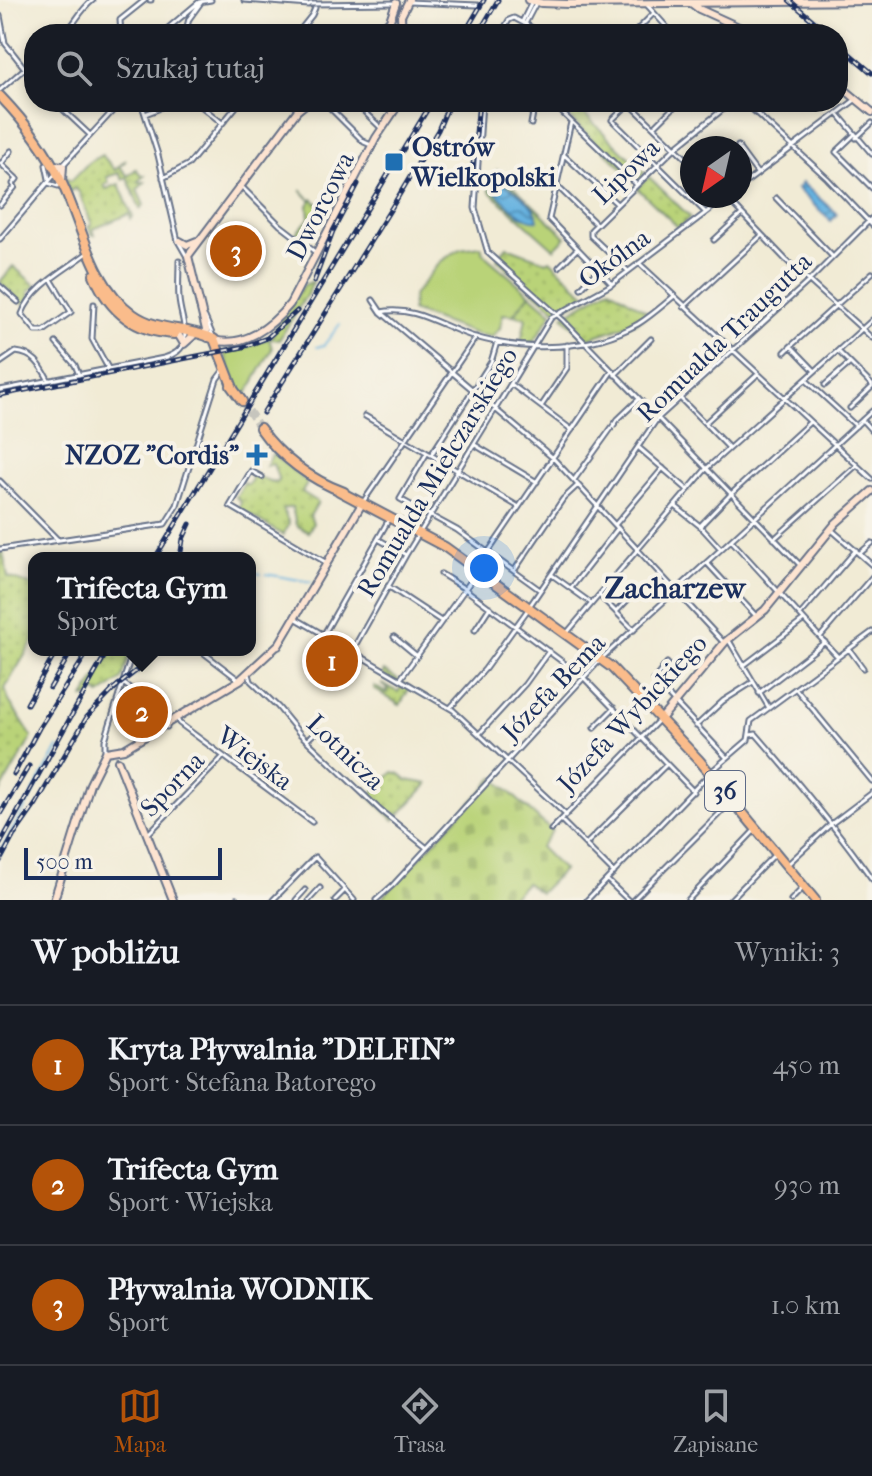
<!DOCTYPE html>
<html lang="pl">
<head>
<meta charset="utf-8">
<style>
	body { margin:0; font-family:"IM FELL French Canon",serif; background:#242831; color:#f1f3f6 }
	.compass { position:absolute; left:680px; top:136px; width:72px; height:72px; border-radius:50%; background:#171b24; box-shadow:0 4px 12px #0003; rotate:214deg }
	.scale { position:absolute; left:24px; bottom:20px; width:198px; box-sizing:border-box; padding-left:8px; border:4px solid #1b2f5e; border-top:0; font-size:22px; line-height:28px; white-space:nowrap; color:#1b2f5e; -webkit-text-stroke:6px #f7f3e8; paint-order:stroke }
	.you { position:absolute; left:484px; top:568px; width:28px; height:28px; margin:-20px; border:6px solid #fff; border-radius:50%; background:#1a73e8; box-shadow:0 0 0 12px #1a73e833 }
	.badge { display:grid; place-items:center; width:52px; height:52px; border-radius:50%; background:#b45309; color:#fff; font-size:26px; font-weight:700 }
	.pin { position:absolute; translate:-50% -50%; border:4px solid #fff; box-shadow:0 2px 8px #0006 }
	.popup { position:absolute; left:28px; top:552px; width:228px; height:104px; box-sizing:border-box; display:grid; place-content:center; border-radius:16px; background:#171b24; filter:drop-shadow(0 2px 6px #0005); font-size:26px; white-space:nowrap; color:#9ea1a6 }
	.popup b { font-size:30px; color:#f1f3f6 }
	.popup::after { content:''; position:absolute; left:50%; top:100%; margin-left:-16px; border:16px solid transparent; border-top-color:#171b24 }
	.list { margin:0; padding:0; list-style:none }
	h2 { display:flex; justify-content:space-between; align-items:center; height:104px; margin:0; padding:0 32px; font-size:34px }
	h2 small { font-size:26px; font-weight:400; color:#9ea1a6 }
	.list li { display:grid; grid-template-columns:52px 1fr auto; gap:24px; align-items:center; box-sizing:border-box; height:120px; padding:0 32px; border-top:2px solid #363941 }
	.list b { display:block; font-size:30px; white-space:nowrap }
	.list p { margin:0; font-size:26px; white-space:nowrap; color:#9ea1a6 }
	.list em { font-size:26px; font-style:normal; color:#9ea1a6 }
	.icon { flex:none; width:44px; height:44px; fill:none; stroke:currentColor; stroke-width:2; stroke-linecap:round; stroke-linejoin:round }
	.map { position:relative; flex:none; width:872px; height:900px; overflow:hidden }
	.search { position:absolute; background:#171b24; box-shadow:0 4px 12px #0003; left:24px; right:24px; top:24px; height:88px; display:flex; align-items:center; gap:20px; box-sizing:border-box; padding:0 28px; border-radius:32px; color:#9ea1a6; font-size:30px }
	.sheet { height:464px; background:#171b24 }
	nav { display:flex; justify-content:space-around; align-items:center; box-sizing:border-box; height:112px; border-top:2px solid #363941; background:#171b24; font-size:22px; color:#9ea1a6 }
	nav a { display:grid; justify-items:center; gap:4px }
	nav .on { color:#b45309 }
	.map>svg:first-child { display:block }
	.grass { fill:url(#grass-dots); stroke:#6a816b; stroke-width:2 }
	.cemetery { fill:url(#cemetery-stones); stroke:#6a816b; stroke-width:2 }
	.park { fill:#b9d378; stroke:#6a816b; stroke-width:2 }
	.water { fill:url(#water-waves); stroke:#41719f; stroke-width:2 }
	.lines { fill:none; stroke-linecap:round; stroke-linejoin:round }
	.stream { stroke:#67b3e0; stroke-width:2 }
	.primary-tunnel { stroke:#c6c5bd; stroke-width:8; stroke-dasharray:8 4; stroke-linecap:butt }
	.street-casing { stroke:#667188; stroke-width:7 }
	.secondary-casing { stroke:#667188; stroke-width:10 }
	.primary-casing { stroke:#667188; stroke-width:12 }
	.street { stroke:#fff; stroke-width:3 }
	.secondary { stroke:#fde4d1; stroke-width:6 }
	.primary { stroke:#fabc8b; stroke-width:8 }
	.rail-casing { stroke:#1b2f5e; stroke-width:5 }
	.rail { stroke:#f7f3e8; stroke-width:2; stroke-dasharray:6; stroke-linecap:butt }
	.poi-dot { fill:#1f6fb2; stroke:#f7f3e8; stroke-width:3 }
	.labels { text-anchor:middle; stroke-width:8; stroke-linejoin:round; paint-order:stroke }
	.shield { fill:#f7f3e8; stroke:#5d6a87; stroke-width:2 }
	.shield-label { font-size:24px; font-weight:bold; fill:#1b2f5e }
	.poi-label { font-size:26px; font-weight:bold; fill:#1b2f5e; stroke:#f7f3e8; text-anchor:start }
	.street-label { font-size:26px; fill:#1b2f5e; stroke:#f7f3e8 }
	.quarter-label { font-size:30px; font-weight:bold; fill:#1b2f5e; stroke:#f7f3e8 }
</style>
</head>
<body>
<div class="map">
<svg width="872" height="900" viewBox="0 0 872 900">
	<defs>
		<pattern id="grass-dots" width="8" height="8" patternUnits="userSpaceOnUse" patternTransform="scale(2)"><rect width="8" height="8" fill="#b9d378"/><path d="M2 2h.1M6 6h.1" fill="none" stroke="#9eb56a" stroke-width="1.8" stroke-linecap="round"/></pattern>
		<pattern id="cemetery-stones" width="16" height="16" patternUnits="userSpaceOnUse" patternTransform="scale(2)"><rect width="16" height="16" fill="#b9d378"/><path d="M2 7V4a2 2 0 0 1 4 0v3zM10 15v-3a2 2 0 0 1 4 0v3z" fill="#9eb56a"/></pattern>
		<pattern id="water-waves" width="16" height="10" patternUnits="userSpaceOnUse" patternTransform="scale(2)"><rect width="16" height="10" fill="#67b3e0"/><path d="M0 5q4-4 8 0t8 0" fill="none" stroke="#5492b9"/></pattern>
	</defs>
	<rect width="100%" height="100%" fill="#f7f3e8"/>
	<filter id="ink" filterUnits="userSpaceOnUse"><feTurbulence type="fractalNoise" baseFrequency=".0125" numOctaves="2"/><feDisplacementMap in="SourceGraphic" scale="16" xChannelSelector="R" yChannelSelector="G"/><feConvolveMatrix kernelMatrix="1 2 1 2 8 2 1 2 1" color-interpolation-filters="sRGB"/></filter>
	<filter id="wash" filterUnits="userSpaceOnUse"><feTurbulence type="fractalNoise" baseFrequency=".006" numOctaves="4" result="noise"/><feDisplacementMap in="SourceGraphic" scale="32" xChannelSelector="R" yChannelSelector="G"/><feGaussianBlur stdDeviation="1.8" result="paint"/><feColorMatrix in="noise" values="0 0 0 0 0 0 0 0 0 0 0 0 0 0 0 0 0 1.4 0 .05"/><feComposite in="paint" operator="in"/></filter>
	<g filter="url(#wash)">
		<rect width="100%" height="100%" fill="#f1ebd5"/>
		<path class="grass" d="M553 102H572L645 173 636 181Z
			M102 155 115 170 126 160 120 167 128 176 136 169 141 175H145L137 182H145L137 190 144 205 140 209 127 177 122 179 119 173 107 177 109 183 104 185 106 189 119 184 133 217 131 219 129 214 93 229 95 235H93L88 227 92 225 79 192 74 188 70 192 64 177 71 181 89 162Z
			M649 177 690 217 679 228 637 188Z
			M301 190 311 201 313 199 332 215 329 225 317 215 309 223 316 230 305 239 296 233 309 219 308 205 311 201Z
			M507 247 547 262 550 260 588 297 557 311 497 259Z
			M13 266 36 286 29 291 30 297 26 306 0 282Z
			M311 282H313L309 291 279 340 271 339 280 319 304 285Z
			M610 288 649 313 636 322 586 339 563 316Z
			M530 294 552 313 532 345 521 342 526 318 513 315Z
			M273 453 305 481 307 484 302 492 318 502 310 516 313 523 308 532 296 525 292 507 283 509 289 524 283 535 239 508 241 502 236 497 244 483 248 485 252 479 250 474 275 483 279 481 273 464 266 466Z
			M0 552H3L8 577 34 586V640L5 688 9 701 32 737 0 792Z
			M113 650H131L122 679 100 695 96 691 89 697 84 698Z
			M384 671 410 687 400 705 374 689V686L386 693 388 689 381 684 398 692 401 687 382 675Z
			M393 772 400 774 407 780 428 784 394 820 369 796Z"/>
		<path class="cemetery" d="M494 778 552 831 540 847 563 870 540 893 526 883 509 900H383L382 898Z"/>
		<path class="park" d="M497 170 566 237 554 249 490 192 488 185Z
			M481 246 483 252 488 258 530 294 513 315 503 314 500 328 492 337 476 334 412 311 413 296 440 262 460 249Z
			M269 338 272 349 245 397 235 382 224 353 247 347Z"/>
		<path class="water" d="M494 180C510 184 536 204 538 220 522 223 504 200 492 189Z
			M802 183 837 214 831 221 797 189Z"/>
		<g class="lines">
			<path class="stream" d="M317 347 324 345 340 324
				M182 558 183 548
				M250 572 261 574
				M266 574 311 582
				M128 679 157 650
				M0 853 58 748"/>
		</g>
	</g>
	<g filter="url(#ink)">
		<g class="lines">
			<path class="primary-tunnel" d="M242 401 260 428"/>
			<defs>
				<path id="street" d="M150 0H151
					M244 0 309 5
					M409 2 477 5
					M310 4 396 3
					M647 5 673 34
					M0 16 5 43 34 80
					M522 22 532 2
					M525 24 536 3
					M64 34C76 23 79 11 93 0
					M121 34 120 20 145 0
					M161 34 199 2 211 0
					M185 34 189 19 202 1
					M297 34 312 15 315 8
					M501 34 509 20 514 18 544 34
					M633 34 653 14
					M0 90 34 60
					M55 102 90 135
					M141 102 158 155 178 241 186 255
					M196 102 222 123
					M324 102 364 142 371 145
					M354 102 380 127
					M482 102 475 208 488 253 563 320 801 566
					M551 102 637 185
					M631 102 612 120 705 212
					M744 102 827 178 872 225
					M629 103 692 164
					M145 114 158 109 166 102
					M838 114 872 154
					M571 122 549 219 612 284
					M531 124 535 102
					M654 127 679 102
					M854 135 836 152 872 188
					M856 138 872 123
					M738 146 739 148
					M740 150 757 173
					M564 155 617 204
					M0 163 17 179 13 184 15 187 0 205
					M1 164 11 151
					M64 164 121 102
					M46 165 49 179
					M163 178 189 164 240 102
					M48 183 58 186
					M240 185 280 225 315 252
					M556 185 596 224
					M740 187 855 100
					M725 196 786 260 872 338
					M776 198 833 257
					M0 239 56 173
					M714 240 742 214
					M639 263 872 479
					M559 267 576 250
					M628 271 591 236V230L675 148 732 102
					M51 279 71 312 44 331H36L22 314C32 287 62 272 86 254
					M0 286 18 302
					M581 288 599 269
					M373 300 381 312 553 458 724 643
					M94 304 92 339 108 368
					M684 307 762 235
					M381 312C415 305 444 328 475 337 527 352 590 351 638 324 651 316 662 306 673 297
					M205 317 213 336
					M56 343 75 365 79 375
					M838 351 872 385
					M785 352 791 346
					M0 363 16 352C34 354 40 364 48 379
					M815 371 791 346 872 273
					M615 375 651 339
					M806 380 856 426
					M511 384 572 430
					M825 385 849 364
					M0 390 164 358C198 348 181 323 179 299 178 286 179 273 179 261
					M680 398 729 448
					M542 405 567 368V345
					M850 408 872 387
					M365 416 519 507
					M862 420 872 431
					M705 423 758 374
					M475 445 537 482
					M638 447 688 490
					M427 453 400 499 457 530 540 590
					M431 455 491 362 497 342
					M262 477 251 471 230 506 327 563
					M574 480 618 419 639 399
					M0 481 58 540
					M363 502 476 337
					M675 506 700 526 721 549
					M615 525 663 468
					M700 526 731 494 810 422
					M833 531 872 565
					M378 539 406 555
					M774 539 857 465
					M731 540 838 657
					M0 549 165 524 177 505 217 379 223 371
					M859 554 872 543
					M707 563 757 617
					M476 570 612 371
					M514 571 563 499 578 485
					M441 574 465 589 584 678 694 792
					M552 575 591 603
					M388 586 441 621
					M571 588 618 528
					M600 596 634 630
					M531 604 657 419 809 281 872 218
					M616 612 636 591
					M800 615 856 550
					M295 618 453 710 566 815
					M475 630 490 607
					M324 634 388 521
					M566 634 706 469 872 320
					M394 637 417 656
					M820 637 872 577
					M728 639 769 708
					M849 649 863 668
					M200 650 239 680
					M352 651 406 555 551 318 609 286 728 196
					M667 663 654 680 727 758
					M743 666 804 620
					M249 674 251 681 278 707 300 734 381 811 427 848
					M401 678 478 571
					M123 683 159 710 167 727
					M796 689 872 781
					M759 693 825 642
					M450 708 485 669 529 608
					M177 718 179 723 312 822
					M696 726 723 701 753 682
					M594 728 614 708
					M479 734 525 684 549 651
					M750 735 756 734C797 781 836 828 872 879
					M307 740 317 731 319 733
					M105 750V740L133 650
					M561 820 614 873
					M551 830 658 721
					M147 835 222 758
					M586 844 666 765
					M787 865 831 824 872 793
					M607 880 628 900
					M236 899 237 900
					M273 900 315 857 354 900
					M296 900 305 890
					M309 900 320 888
					M335 900 344 891
					M376 900 393 885 601 659 872 411
					M587 900 712 771 748 740 751 721 872 632
					M633 900 732 801
					M688 900 754 831
					M730 900 774 855
					M791 900 803 888"/>
				<path id="secondary" d="M528 0 541 3 569 4 872 1
					M691 3 699 9 754 34
					M377 34 390 20 396 3
					M402 34 401 16 409 0
					M838 84 872 112
					M53 165 63 166 62 181
					M180 241 187 245 197 241
					M178 334 184 344 193 336
					M208 338 188 256 297 111 308 102
					M214 340C244 348 271 327 290 304L376 138 400 102
					M278 646 363 502
					M661 719 725 642 765 610 836 523 872 491
					M118 761 173 900
					M54 900 90 784 106 752 124 749 240 680 279 644"/>
				<path id="primary" d="M0 96C23 120 47 151 61 181 83 225 90 283 133 314 158 332 188 326 214 339L233 388
					M94 275C109 311 134 332 174 334
					M231 386 242 401
					M260 428C280 457 311 480 344 492
					M339 491 445 547 611 667 699 760 815 900"/>
			</defs>
			<use href="#street" class="street-casing"/>
			<use href="#secondary" class="secondary-casing"/>
			<use href="#primary" class="primary-casing"/>
			<use href="#street" class="street"/>
			<use href="#secondary" class="secondary"/>
			<use href="#primary" class="primary"/>
			<defs>
				<path id="rail" d="M789 0 829 34
					M464 34 484 0
					M478 34 498 0
					M838 44 872 73
					M472 175 479 102
					M314 282 333 231 358 184
					M0 395 243 347 267 338 297 311
					M263 413 392 207 438 130 450 102
					M155 558 432 102
					M180 558 183 539 190 524
					M50 688 72 650
					M112 690 141 667 156 650
					M27 704 57 650
					M14 774 39 728 89 650
					M0 814 29 766
					M15 834 36 804 87 717 118 685
					M0 844 108 650
					M0 861 14 835"/>
			</defs>
			<use href="#rail" class="rail-casing"/>
			<use href="#rail" class="rail"/>
		</g>
	</g>
	<g class="poi-dot">
		<rect x="384" y="152" width="20" height="20" rx="4"/>
		<path d="M253 443h8v8h8v8h-8v8h-8v-8h-8v-8h8z"/>
	</g>
	<g class="labels">
		<rect class="shield" x="705" y="771" width="40" height="40" rx="6"/>
		<g class="shield-label">
			<text x="725" y="799">36</text>
		</g>
		<g class="poi-label">
			<text x="412" y="156">Ostrów<tspan x="412" dy="30">Wielkopolski</tspan></text>
			<text x="239" y="464" text-anchor="end">NZOZ "Cordis"</text>
		</g>
		<g class="street-label">
			<text transform="translate(626 171) rotate(-44)" y="9">Lipowa</text>
			<text transform="translate(320 206) rotate(-63)" y="9">Dworcowa</text>
			<text transform="translate(614 258) rotate(-36)" y="9">Okólna</text>
			<text transform="translate(724 337) rotate(-44)" y="9">Romualda Traugutta</text>
			<text transform="translate(437 472) rotate(-59)" y="9">Romualda Mielczarskiego</text>
			<text transform="translate(553 687) rotate(-46)" y="9">Józefa Bema</text>
			<text transform="translate(632 713) rotate(-47)" y="9">Józefa Wybickiego</text>
			<text transform="translate(346 752) rotate(44)" y="9">Lotnicza</text>
			<text transform="translate(255 758) rotate(37)" y="9">Wiejska</text>
			<text transform="translate(172 784) rotate(-46)" y="9">Sporna</text>
		</g>
		<g class="quarter-label">
			<text x="675" y="598">Zacharzew</text>
		</g>
	</g>
</svg>
<svg class="compass" viewBox="-18 -18 36 36"><path d="M0-13l5 13h-10z" fill="#e53935"/><path d="M0 13l5-13h-10z" fill="#9ea1a6"/></svg>
<div class="scale">500 m</div>
<div class="you"></div>
<div class="pin badge" style="left:332px;top:661px">1</div>
<div class="pin badge" style="left:142px;top:712px">2</div>
<div class="popup"><b>Trifecta Gym</b>Sport</div>
<div class="pin badge" style="left:236px;top:251px">3</div>
<div class="search"><svg class="icon" aria-label="search" viewBox="0 0 24 24"><circle cx="10" cy="10" r="6"/><path d="M15 15l6 6"/></svg>Szukaj tutaj</div>
</div>
<section class="sheet">
<h2>W pobliżu<small>Wyniki: 3</small></h2>
<ul class="list">
<li><span class="badge">1</span><div><b>Kryta Pływalnia &quot;DELFIN&quot;</b><p>Sport · Stefana Batorego</p></div><em>450 m</em></li>
<li><span class="badge">2</span><div><b>Trifecta Gym</b><p>Sport · Wiejska</p></div><em>930 m</em></li>
<li><span class="badge">3</span><div><b>Pływalnia WODNIK</b><p>Sport</p></div><em>1.0 km</em></li>
</ul>
</section>
<nav>
<a class="on"><svg class="icon" aria-label="map" viewBox="0 0 24 24"><path d="M3 6l6-2 6 2 6-2v14l-6 2-6-2-6 2zM9 4v14M15 6v14"/></svg>Mapa</a>
<a><svg class="icon" aria-label="directions" viewBox="0 0 24 24"><path d="M12 3l9 9-9 9-9-9zM9 14v-3h6M13 9l2 2-2 2"/></svg>Trasa</a>
<a><svg class="icon" aria-label="saved" viewBox="0 0 24 24"><path d="M7 4h10v16l-5-4-5 4z"/></svg>Zapisane</a>
</nav>
</body>
</html>
